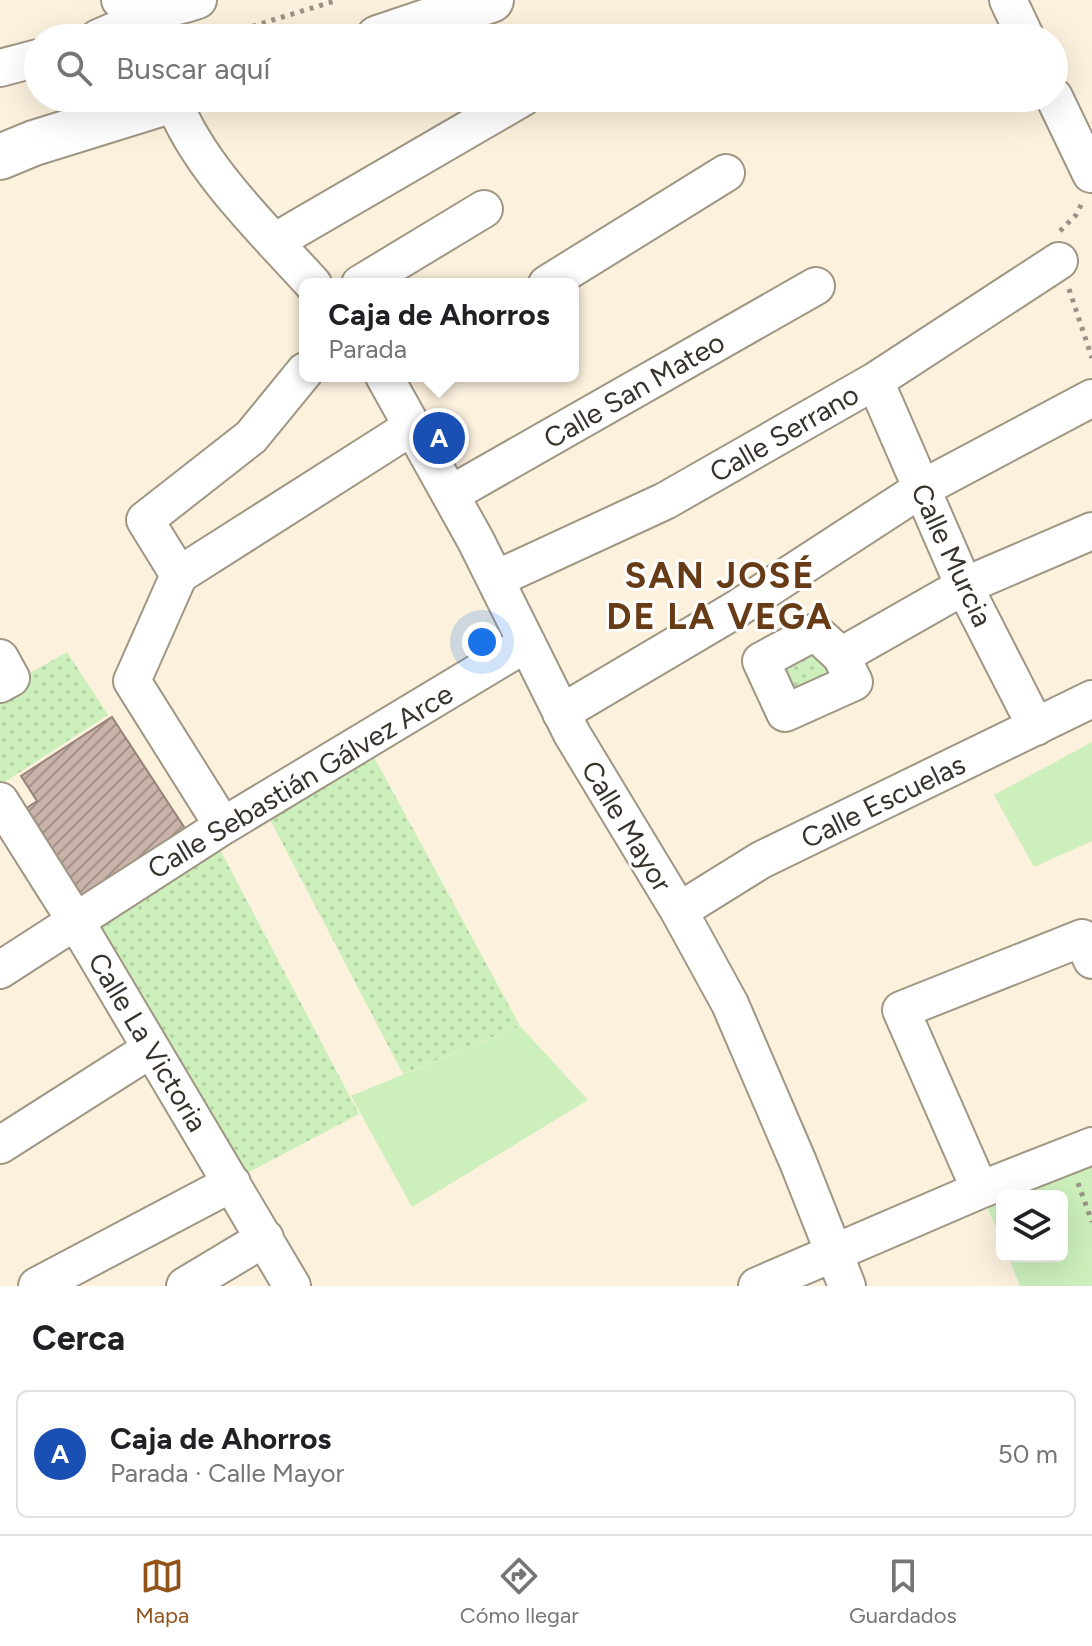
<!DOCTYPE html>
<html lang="es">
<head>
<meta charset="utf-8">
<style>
	body { margin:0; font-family:Figtree,sans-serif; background:#f2f2f2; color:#202124 }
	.controls { position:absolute; right:24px; bottom:24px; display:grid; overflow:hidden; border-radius:12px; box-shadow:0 8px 32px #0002 }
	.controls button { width:72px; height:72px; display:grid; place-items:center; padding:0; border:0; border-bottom:2px solid #e0e0e0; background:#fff; color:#202124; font:40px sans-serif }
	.you { position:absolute; left:482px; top:642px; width:28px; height:28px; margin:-20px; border:6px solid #fff; border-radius:50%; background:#1a73e8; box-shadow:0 0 0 12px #1a73e833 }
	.badge { display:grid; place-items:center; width:52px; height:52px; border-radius:50%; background:#92531a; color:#fff; font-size:26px; font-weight:700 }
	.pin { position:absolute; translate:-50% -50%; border:4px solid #fff; box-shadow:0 2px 8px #0006 }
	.popup { position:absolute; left:299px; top:278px; width:280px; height:104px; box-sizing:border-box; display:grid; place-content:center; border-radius:12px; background:#fff; filter:drop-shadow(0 2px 6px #0005); font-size:26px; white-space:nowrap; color:#757577 }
	.popup b { font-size:30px; color:#202124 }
	.popup::after { content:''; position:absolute; left:50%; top:100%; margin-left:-16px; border:16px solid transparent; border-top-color:#fff }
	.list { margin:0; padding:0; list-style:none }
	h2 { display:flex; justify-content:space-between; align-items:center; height:104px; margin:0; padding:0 32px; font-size:34px }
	h2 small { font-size:26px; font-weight:400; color:#757577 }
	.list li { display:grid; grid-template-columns:52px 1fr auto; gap:24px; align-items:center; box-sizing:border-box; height:128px; margin:0 16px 16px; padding:0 16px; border:2px solid #e0e0e0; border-radius:12px }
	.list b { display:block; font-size:30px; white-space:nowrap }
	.list p { margin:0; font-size:26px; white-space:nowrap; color:#757577 }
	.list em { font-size:26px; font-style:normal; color:#757577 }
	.icon { flex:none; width:44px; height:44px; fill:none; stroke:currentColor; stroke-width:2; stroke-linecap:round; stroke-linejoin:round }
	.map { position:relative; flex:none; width:1092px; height:1286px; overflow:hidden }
	.search { position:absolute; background:#fff; box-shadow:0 8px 32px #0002; left:24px; right:24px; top:24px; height:88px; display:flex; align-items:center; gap:20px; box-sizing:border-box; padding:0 28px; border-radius:44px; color:#757577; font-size:30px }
	.sheet { height:248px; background:#fff }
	nav { display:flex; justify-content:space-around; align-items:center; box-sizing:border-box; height:112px; border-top:2px solid #e0e0e0; background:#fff; font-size:22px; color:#757577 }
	nav a { display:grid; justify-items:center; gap:4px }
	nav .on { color:#92531a }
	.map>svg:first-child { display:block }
	.grass { fill:#ccefbc }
	.park { fill:url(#park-dots) }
	.building { fill:url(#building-hatch); stroke:#98837a; stroke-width:2 }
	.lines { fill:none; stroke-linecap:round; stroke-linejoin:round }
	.minor-casing { stroke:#9f9683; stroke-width:40 }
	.major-casing { stroke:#9f9683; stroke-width:48 }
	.path { stroke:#9b9386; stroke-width:5; stroke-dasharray:4 6; stroke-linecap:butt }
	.minor { stroke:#fff; stroke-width:36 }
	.major { stroke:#fff; stroke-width:44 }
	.labels { text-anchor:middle; stroke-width:6; stroke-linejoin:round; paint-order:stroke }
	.street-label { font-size:28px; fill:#37332c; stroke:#fff }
	.district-label { font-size:36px; font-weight:bold; letter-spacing:2px; fill:#673b15; stroke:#fff }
</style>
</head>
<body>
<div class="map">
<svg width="1092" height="1286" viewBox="0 0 1092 1286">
	<defs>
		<pattern id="park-dots" width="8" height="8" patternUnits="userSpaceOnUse" patternTransform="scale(2)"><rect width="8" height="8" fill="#ccefbc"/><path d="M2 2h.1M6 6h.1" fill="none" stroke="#b0cda2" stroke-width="1.8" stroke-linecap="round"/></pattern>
		<pattern id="building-hatch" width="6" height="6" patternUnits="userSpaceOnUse" patternTransform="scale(2)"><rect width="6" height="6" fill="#c9b3a9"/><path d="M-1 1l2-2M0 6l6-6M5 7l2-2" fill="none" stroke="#a4928a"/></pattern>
	</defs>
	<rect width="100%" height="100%" fill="#fcf1dd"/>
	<path class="grass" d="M1092 742V841L1034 867 994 795Z
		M520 1026 588 1100 412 1207 351 1096Z
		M1092 1145V1286H1020L1008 1256H1062V1196H1002V1242L980 1190Z"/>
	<path class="park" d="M826 642 845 679 788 705 776 663Z
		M67 652 108 715 0 785V690Z
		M368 746 520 1026 403 1074 266 812Z
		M214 838 359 1114 234 1180 80 922Z"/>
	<path class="building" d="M112 717 188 833 77 905 18 814 37 801 21 776Z"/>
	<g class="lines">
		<defs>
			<path id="minor" d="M120 0C148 12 170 10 198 0
				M1008 0 1026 38
				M98 38 121 28 134 6
				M0 68 38 58
				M1054 97 1091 174
				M173 100C198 167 265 231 313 284
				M274 242 522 98
				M360 284 484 209
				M547 284 726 173
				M384 376 476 541 572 734 679 911 730 1004 798 1162 847 1286
				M875 381 964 586 1036 727
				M451 494 816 286
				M179 575 145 520 251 437 305 371
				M496 579 665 501 875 381 1059 261
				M815 632 841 656 854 682 785 713 761 661Z
				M841 656 964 586 1092 531
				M0 658 11 678 0 684
				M561 713 735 610 921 489 1092 398
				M0 801 75 920 292 1286
				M223 826 132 681 179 575 413 426
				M679 911 761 860 1092 699
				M0 970 223 826 527 643
				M0 1145 151 1049
				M980 1190 901 1010 1082 938 1092 960
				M37 1286 232 1183
				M185 1286 265 1238
				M757 1286 980 1190 1092 1146"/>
			<path id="major" d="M378 38 491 0
				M0 157 34 143 179 98"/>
		</defs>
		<use href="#minor" class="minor-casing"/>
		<use href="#major" class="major-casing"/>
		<path class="path" d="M214 38 338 0
			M1060 231 1076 215 1083 201
			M1069 289 1092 358
			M1078 1183 1092 1222"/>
		<use href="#minor" class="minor"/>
		<use href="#major" class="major"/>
	</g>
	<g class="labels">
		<g class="street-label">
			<text transform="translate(634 390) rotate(-30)" y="10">Calle San Mateo</text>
			<text transform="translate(784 433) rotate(-30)" y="10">Calle Serrano</text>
			<text transform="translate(952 555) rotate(65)" y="10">Calle Murcia</text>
			<text transform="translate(300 781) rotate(-31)" y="10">Calle Sebastián Gálvez Arce</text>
			<text transform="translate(883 801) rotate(-26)" y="10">Calle Escuelas</text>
			<text transform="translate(627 826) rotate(59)" y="10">Calle Mayor</text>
			<text transform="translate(148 1042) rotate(59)" y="10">Calle La Victoria</text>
		</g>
		<g class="district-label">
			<text x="720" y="588">SAN JOSÉ<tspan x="720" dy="41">DE LA VEGA</tspan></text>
		</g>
	</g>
</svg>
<div class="controls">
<button><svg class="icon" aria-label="layers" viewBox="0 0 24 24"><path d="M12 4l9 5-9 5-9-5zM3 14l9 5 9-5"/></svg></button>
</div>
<div class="you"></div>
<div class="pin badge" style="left:439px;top:438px;background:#1a4fb4">A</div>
<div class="popup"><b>Caja de Ahorros</b>Parada</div>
<div class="search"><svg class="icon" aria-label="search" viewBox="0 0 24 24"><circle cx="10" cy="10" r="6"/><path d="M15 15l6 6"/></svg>Buscar aquí</div>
</div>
<section class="sheet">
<h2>Cerca<small></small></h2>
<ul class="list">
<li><span class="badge" style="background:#1a4fb4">A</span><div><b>Caja de Ahorros</b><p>Parada · Calle Mayor</p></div><em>50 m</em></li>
</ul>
</section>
<nav>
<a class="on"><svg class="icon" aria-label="map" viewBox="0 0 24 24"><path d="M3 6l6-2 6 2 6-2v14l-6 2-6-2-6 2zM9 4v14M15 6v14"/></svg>Mapa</a>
<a><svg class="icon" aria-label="directions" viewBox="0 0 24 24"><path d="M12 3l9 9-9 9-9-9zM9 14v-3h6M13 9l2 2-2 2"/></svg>Cómo llegar</a>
<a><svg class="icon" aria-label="saved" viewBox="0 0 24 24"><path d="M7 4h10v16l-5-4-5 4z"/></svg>Guardados</a>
</nav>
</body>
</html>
